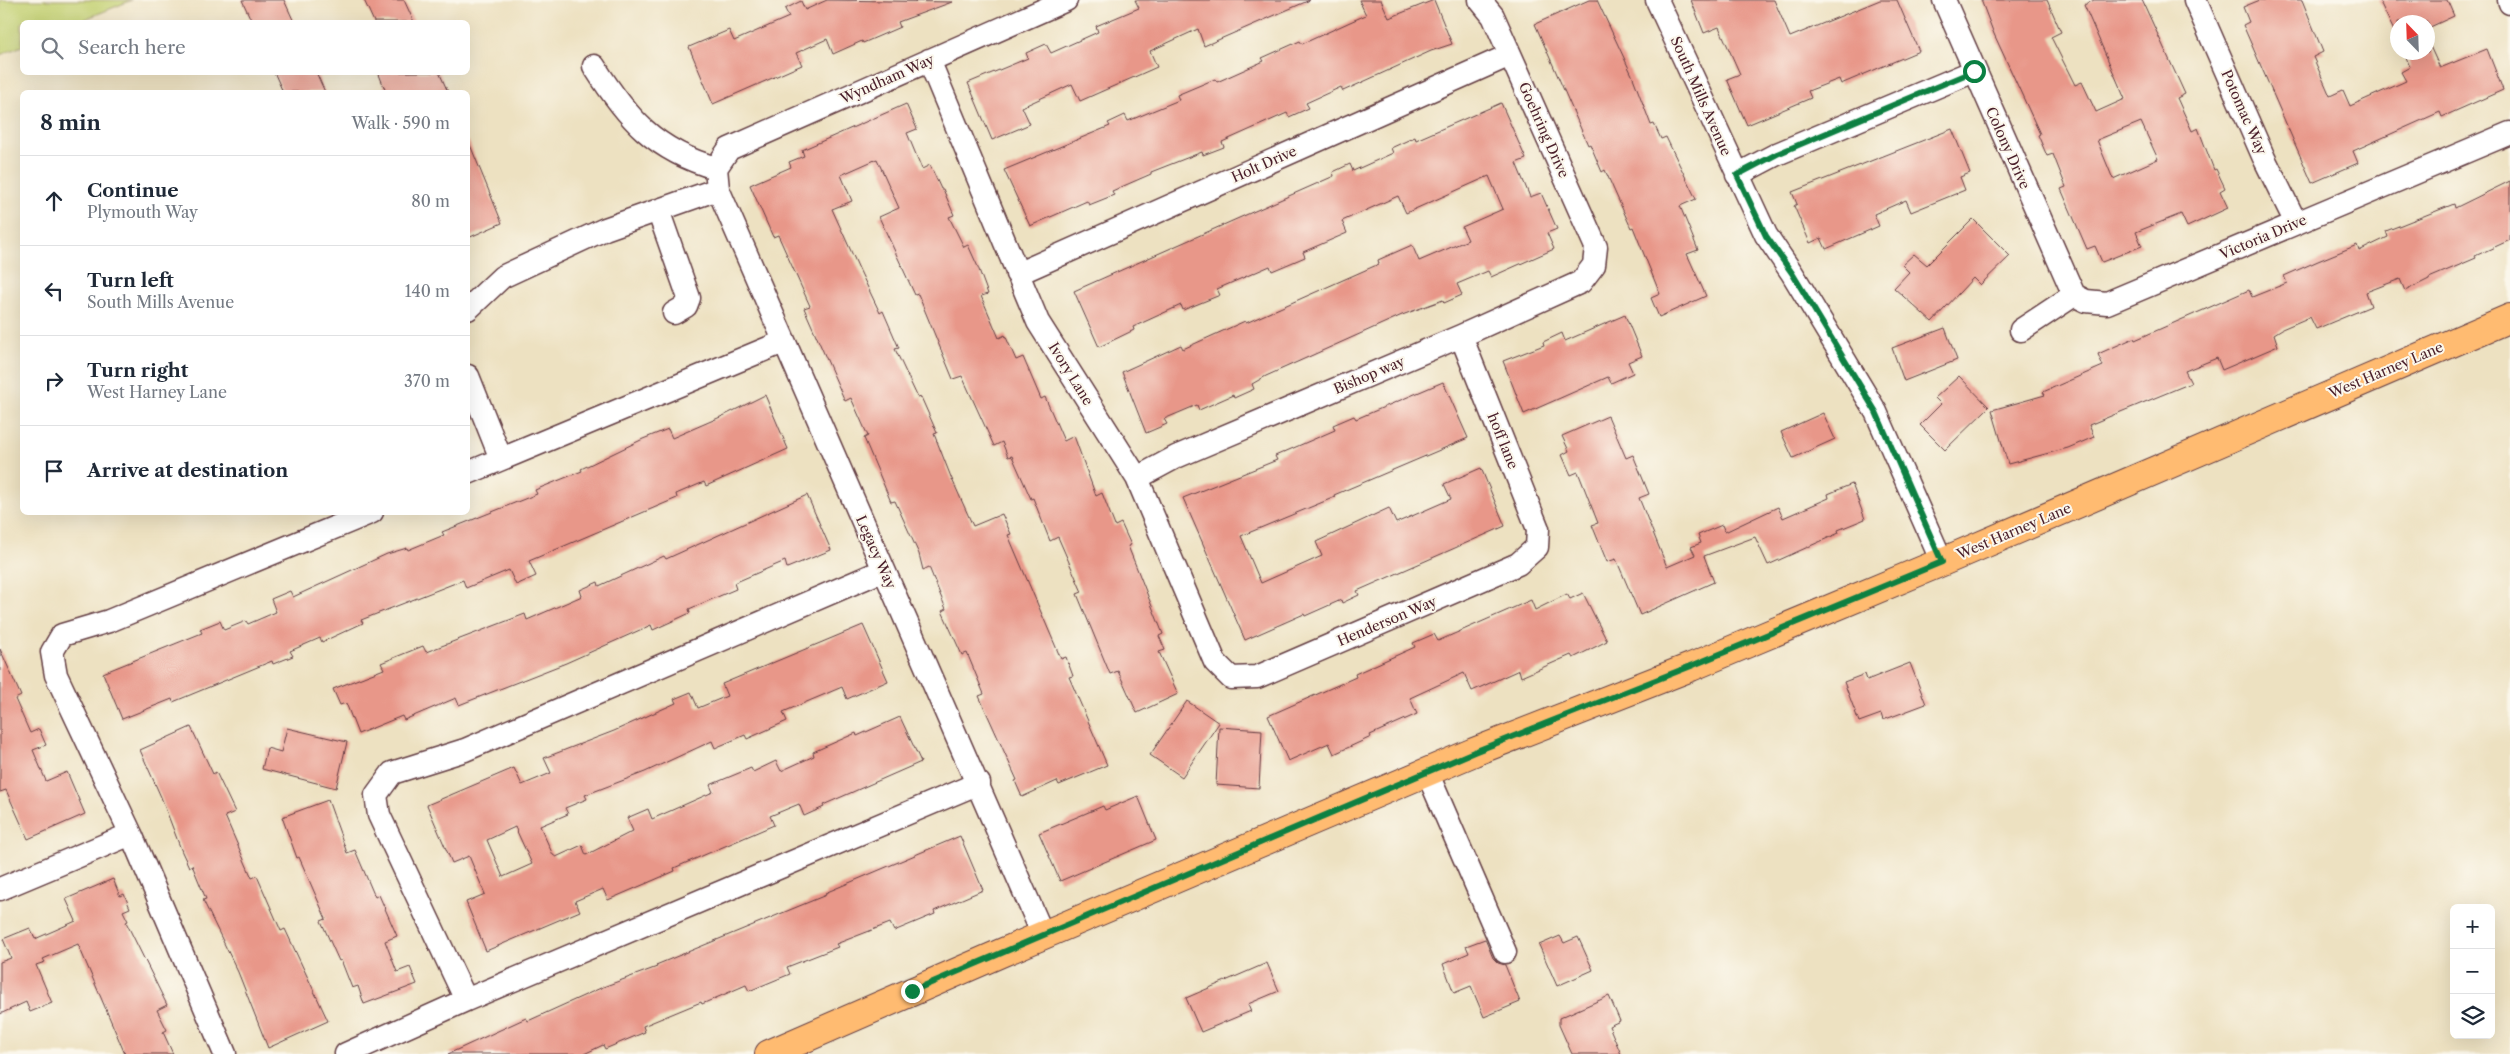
<!DOCTYPE html>
<html lang="en">
<head>
<meta charset="utf-8">
<style>
	body { margin:0; font-family:"Libre Caslon Text",serif; background:#f2f2f3; color:#1f2937 }
	.controls { position:absolute; right:15px; bottom:15px; display:grid; overflow:hidden; border-radius:8px; box-shadow:0 5px 20px #0002 }
	.controls button { width:45px; height:45px; display:grid; place-items:center; padding:0; border:0; border-bottom:1px solid #e0e1e3; background:#fff; color:#1f2937; font:25px sans-serif }
	.compass { position:absolute; left:2390px; top:15px; width:45px; height:45px; border-radius:50%; background:#fff; box-shadow:0 5px 20px #0002; rotate:337deg }
	.stop { position:absolute; width:15px; height:15px; margin:-11px; border:4px solid #0b8043; border-radius:50%; background:#fff }
	.stop.end { background:#0b8043; border-color:#fff; box-shadow:0 1px 5px #0008 }
	.list { margin:0; padding:0; list-style:none }
	h2 { display:flex; justify-content:space-between; align-items:center; height:65px; margin:0; padding:0 20px; font-size:21px }
	h2 small { font-size:16px; font-weight:400; color:#747a83 }
	.list li { display:grid; grid-template-columns:32px 1fr auto; gap:15px; align-items:center; box-sizing:border-box; height:90px; padding:0 20px; border-top:1px solid #e0e1e3 }
	.list b { display:block; font-size:19px; white-space:nowrap }
	.list p { margin:0; font-size:16px; white-space:nowrap; color:#747a83 }
	.list em { font-size:16px; font-style:normal; color:#747a83 }
	.icon { flex:none; width:28px; height:28px; fill:none; stroke:currentColor; stroke-width:2; stroke-linecap:round; stroke-linejoin:round }
	.map { position:relative; flex:none; width:2510px; height:1054px; overflow:hidden }
	.search { position:absolute; background:#fff; box-shadow:0 5px 20px #0002; left:20px; top:20px; width:450px; height:55px; display:flex; align-items:center; gap:12px; box-sizing:border-box; padding:0 18px; border-radius:8px; color:#747a83; font-size:19px }
	.panel { position:absolute; background:#fff; box-shadow:0 5px 20px #0002; left:20px; top:90px; width:450px; height:425px; border-radius:8px }
	.map>svg:first-child { display:block }
	.green { fill:#c4d173; stroke:#87784f }
	.building { fill:#e89789; fill-rule:evenodd }
	.lines { fill:none; stroke-linecap:round; stroke-linejoin:round }
	.minor-casing { stroke:#623c42; stroke-width:25 }
	.major-casing { stroke:#623c42; stroke-width:30 }
	.minor { stroke:#fff; stroke-width:22 }
	.major { stroke:#ffbb71; stroke-width:28 }
	.route { stroke:#0b8043; stroke-width:6 }
	.labels { text-anchor:middle; stroke-width:4; stroke-linejoin:round; paint-order:stroke }
	.street-label { font-size:14px; fill:#4a1f2b; stroke:#fbf7ec }
</style>
</head>
<body>
<div class="map">
<svg width="2510" height="1054" viewBox="0 0 2510 1054">
	<rect width="100%" height="100%" fill="#fbf7ec"/>
	<filter id="ink" filterUnits="userSpaceOnUse"><feTurbulence type="fractalNoise" baseFrequency=".02" numOctaves="2"/><feDisplacementMap in="SourceGraphic" scale="10" xChannelSelector="R" yChannelSelector="G"/><feConvolveMatrix kernelMatrix="1 2 1 2 8 2 1 2 1" color-interpolation-filters="sRGB"/></filter>
	<filter id="wash" filterUnits="userSpaceOnUse"><feTurbulence type="fractalNoise" baseFrequency=".0096" numOctaves="4" result="noise"/><feDisplacementMap in="SourceGraphic" scale="20" xChannelSelector="R" yChannelSelector="G"/><feGaussianBlur stdDeviation="1.12" result="paint"/><feColorMatrix in="noise" values="0 0 0 0 0 0 0 0 0 0 0 0 0 0 0 0 0 1.4 0 .05"/><feComposite in="paint" operator="in"/></filter>
	<g filter="url(#wash)">
		<rect width="100%" height="100%" fill="#ede1c1"/>
		<path class="green" d="M0 0H132L78 22H22V46L0 55Z"/>
		<g id="blocks">
			<path class="building" d="M242 0H284L294 22H252Z
				M364 0H404L414 22H374Z
				M827 0 952 2 898 22 900 27 863 43 862 41 833 54 827 39 796 53 802 65 713 104 689 47 729 30 734 41 789 17 785 9 801 1 805 10Z
				M1135 0H1310L1204 46 1198 29 1150 51 1157 67 1080 101 1072 84 1022 107 1030 124 992 140 968 83 1028 58 1026 53 1046 44 1051 53 1098 32 1096 26 1139 8Z
				M1359 0H1381L1389 18 1434 0 1452 44 1431 51 1343 91 1341 87 1306 103 1309 108 1289 117 1287 113 1222 142 1224 147 1203 155 1202 152 1151 172V174L1112 191 1114 195 1089 205 1087 201 1030 226 1004 170 1110 126 1108 123 1125 115 1128 121 1179 100 1177 95 1215 79 1217 82 1264 61 1262 58 1300 41 1302 44 1350 22 1366 15Z
				M1589 0H1597L1632 75 1651 125 1654 124 1661 139 1666 137 1696 199 1680 206 1698 250 1687 254 1706 296 1659 317 1651 298 1660 294 1633 227 1631 228 1605 170 1602 172 1590 144 1588 145 1535 24Z
				M1691 0H1774L1790 37 1880 0H1897L1919 51 1841 84 1839 79 1808 91 1811 98 1747 125 1727 79 1740 74 1719 27 1704 33Z
				M1981 0H2047L2061 32 2051 37 2075 85 2082 82 2096 112 2125 99 2084 5 2094 0H2142L2185 94 2177 98 2192 131 2198 128 2214 170 2216 169 2225 188 2220 191 2228 208 2187 227 2181 214 2136 232 2142 246 2102 262 2095 246 2087 249 2061 189 2066 187 2053 154 2047 156 2038 135 2040 134 1994 34ZM2141 122 2158 159 2113 179 2097 140Z
				M2260 0H2302L2323 52 2313 57 2330 96 2343 90 2350 106 2406 81 2401 72 2410 67 2404 52H2428V42L2440 68 2487 49 2503 90 2442 117 2440 112 2353 151 2358 163 2312 183 2243 25 2249 22 2243 7Z
				M2379 0H2447L2454 16 2428 28V22H2398V39Z
				M274 72H316L325 92H283Z
				M378 72H439L448 92H386Z
				M1501 103 1526 159 1516 163 1530 197 1541 193 1557 229 1547 233 1554 249 1491 277 1488 271 1457 284 1462 295 1444 303 1443 300 1402 315 1266 376 1252 384 1254 389 1234 398 1233 395 1199 410 1197 405 1164 419 1167 424 1146 433 1122 372 1181 345 1183 349 1245 321 1246 323 1379 264 1378 260 1412 245 1419 261 1468 240 1462 227 1503 209 1489 176 1406 213 1398 196 1342 221 1347 233 1303 252 1305 257 1272 271 1270 266 1217 289 1220 295 1183 310 1181 305 1133 327 1134 330 1099 347 1074 291 1334 176 1333 172 1350 164 1353 171 1393 153 1391 148 1415 137 1416 140Z
				M906 104 917 129 907 133 922 169 930 165 941 189H943L954 215 949 217 964 247 968 245 978 267 988 294 981 296 999 338 1005 335 1016 360 1023 357 1041 399 1045 397 1064 441 1074 436 1096 496 1102 493 1115 526 1121 523 1131 545 1128 546 1163 634 1159 636 1165 650 1159 652 1178 694 1137 713 1118 671 1110 674 1077 594 1082 592 1058 537 1050 541 1033 498 1031 499 1012 456 1008 457 1002 442 994 446 962 376 953 379 918 294 915 295 892 245 879 217 899 208 877 159 841 175 852 201 832 209 860 271 880 313 883 311 899 348 895 349 918 398 921 397 937 433 934 434 951 477 973 526 1002 514 1011 534 1008 535 1061 659 1066 657 1073 676 1069 677 1107 765 1059 785 1057 781 1022 797 1015 781 1017 780 979 696 984 694 967 653 962 655 942 611 946 609 929 567 923 570 919 554 895 501 891 502 864 438 868 436 851 398 845 401 804 308 810 306 778 235 773 237 750 185 791 167 789 162 804 156 802 150Z
				M1952 129 1970 173 1960 177 1965 190 1911 212 1906 200 1874 214 1879 226 1826 249 1821 238 1810 243 1794 206 1797 204 1792 192Z
				M468 140 502 223 468 238Z
				M2510 181V240L2475 256 2476 258 2429 278V279L2405 291 2400 279 2366 292 2371 306 2316 329 2310 317 2282 329 2274 334 2278 346 2222 370 2217 358 2185 371 2191 383 2089 425 2094 437 2068 448 2008 464 1992 410 2045 395 2043 392 2103 366 2098 354 2134 338 2135 340 2249 290 2252 297 2287 283 2284 276 2318 261 2357 245 2359 251 2388 237 2386 231 2454 204 2455 208Z
				M1973 219 2010 256 1980 285 1973 278 1932 322 1894 288 1909 272 1902 265 1914 254 1927 265Z
				M1625 315 1642 356 1628 362 1633 373 1611 383 1608 377 1524 414 1503 361 1544 345 1543 342 1562 333 1565 341Z
				M1945 328 1957 360 1904 381 1892 348Z
				M1959 376 1989 407 1945 450 1920 425 1941 404 1935 398Z
				M1443 382 1468 438 1334 495 1335 497 1241 536 1261 583 1322 556 1316 542 1389 508 1396 523 1451 499 1444 484 1481 468 1505 526 1357 591 1359 595 1342 603 1341 600 1305 616 1304 614 1245 640 1183 498 1277 460 1275 456 1335 430 1333 425 1354 416 1356 419Z
				M765 395 788 449 706 486 704 482 676 494 677 498 529 561 536 576 516 585 509 570 466 588 463 580 361 620 363 623 322 642 320 638 290 651 293 656 273 664 272 661 173 702 172 699 122 719 103 673 202 633 200 629 220 621 224 630 246 621 248 624 276 612 271 599 290 591 293 597 387 554 407 548 408 550 444 535 442 532 537 494 535 490 582 471 581 469 643 439 668 429 672 438 725 415Z
				M1823 413 1835 439 1793 458 1781 432Z
				M1608 416 1626 458 1633 455 1649 494 1639 498 1667 567 1695 555 1691 547 1701 543 1698 535 1722 525 1725 532 1778 507 1783 518 1829 498 1828 494 1852 484 1865 519 1838 530 1839 533 1768 565 1755 537 1704 556 1714 582 1640 615 1616 559 1607 562 1592 525 1598 523 1578 472 1571 475 1562 455 1569 451 1562 436Z
				M807 495 831 550 787 568 785 561 734 583 736 589 689 609 690 613 653 630 651 625 566 663 459 705 456 698 404 720 402 716 358 734 346 703 340 705 333 689 384 669 381 663 423 646 426 652 525 614 527 620 582 596 580 590 598 582 599 586 664 556 666 559Z
				M1583 593 1607 641 1573 658 1571 655 1521 677 1519 670 1472 691 1464 673 1410 698 1417 714 1370 735 1371 737 1334 754 1329 743 1288 761 1268 716 1356 677 1355 674 1415 647 1413 643 1434 634 1438 641 1531 600 1535 610 1567 594 1570 599Z
				M863 625 888 681 847 699 842 687 783 712 787 721 747 739 745 735 715 748 712 741 645 772 585 795 587 799 565 808 568 814 540 826 553 855 556 857 582 845 586 855 633 831 627 818 648 809 652 819 713 792 710 785 751 768 753 772 776 761 781 771 814 756 813 752 856 733 857 736 900 717 921 762 823 805 824 807 804 816 799 804 770 816 774 825 674 868 675 871 608 900 603 889 575 901 580 911 486 951 466 902 485 894 469 856 452 863 427 805 514 768 522 785 551 773 544 758 614 731 676 703 674 699 691 692 698 708 727 696 722 684ZM515 827 532 864 503 877 487 840Z
				M0 649 21 696 15 699 30 733 39 729 46 745 33 750 46 781 67 772 85 814 28 839 6 790 0 792Z
				M1910 663 1926 704 1883 720 1881 714 1859 722 1844 682 1865 674 1867 680Z
				M1187 701 1219 723 1182 777 1150 755Z
				M191 727 213 774 216 772 235 812 225 816 252 878 257 876 281 931 285 929 328 1021 268 1048 238 972 203 900 206 899 192 865 189 867 182 852 161 797 140 750Z
				M1219 727 1262 730 1259 788 1216 785Z
				M287 728 347 742 336 788 262 769 267 748 281 752Z
				M1138 796 1156 840 1060 881 1039 833 1103 806 1105 810Z
				M328 800 347 853 355 850 375 897 379 895 397 936 385 941 397 972 410 967 417 984 364 1004 358 986 352 988 341 960 339 961 321 921 326 919 299 857 297 858 282 817Z
				M960 836 983 890 934 911 935 914 894 931 890 923 836 944 838 947 787 967 790 974 749 991 746 985 702 1004 701 1002 643 1026 645 1032 605 1049 603 1045 584 1054H448L526 1018 528 1021 603 987 657 967 656 965 826 895 825 893Z
				M113 879 120 896 124 894 130 908 123 911 128 921 126 922 167 1005 157 1010 167 1030 163 1032 173 1054H125L78 944 43 959 45 962 36 965 52 1003 30 1012 26 1002 0 1014V962L11 958 3 939 30 928 35 939 76 921 66 899Z
				M1560 936 1564 943 1578 937 1593 970 1557 986 1539 945Z
				M1485 939 1493 958 1498 963 1505 965 1520 1002 1484 1017 1471 986 1454 993 1443 964 1469 953 1466 946Z
				M1267 963 1279 991 1248 1004 1251 1011 1201 1032 1186 998Z
				M1609 996 1620 1021 1609 1026 1621 1054H1572L1559 1025V1018Z"/>
		</g>
	</g>
	<g filter="url(#ink)">
		<use href="#blocks" fill-opacity="0" stroke="#623c42" stroke-width="1"/>
		<g class="lines">
			<defs>
				<path id="minor" d="M1657 0 1766 235 1792 273 1876 412 1942 562
					M1944 0 2074 295
					M2195 0 2264 158 2296 223
					M2509 0 2510 3
					M929 60 1038 322 1137 478 1215 662 1231 678 1257 677 1518 564 1537 547 1538 529 1461 336
					M594 66C627 118 655 151 716 168
					M716 168 718 189 1043 935
					M716 168 729 149 1066 0
					M1737 175 1777 154 1974 71
					M658 210 689 298 686 306 674 313
					M1017 274 1510 55
					M468 309 502 277 605 229 718 189
					M2021 330 2074 295 2086 301 2107 303 2510 133
					M468 376 501 459
					M468 473 783 342
					M1137 478 1176 457 1461 336 1581 282 1594 265 1596 247 1493 16 1480 0
					M1427 772 1505 952
					M0 889 131 834
					M466 1000 379 815 376 795 392 773 465 750 884 570
					M225 1054 131 834 56 675 52 652 62 635 109 621 372 512
					M346 1054 466 1000 979 783"/>
				<path id="major" d="M769 1054 1001 953 1474 752 1691 667 1942 562 2510 318"/>
			</defs>
			<use href="#minor" class="minor-casing"/>
			<use href="#major" class="major-casing"/>
			<use href="#minor" class="minor"/>
			<use href="#major" class="major"/>
		</g>
	</g>
	<g class="lines" filter="url(#ink)">
		<path class="route" d="M912 991 1474 752 1691 666 1942 562 1876 412 1792 273 1766 236 1737 175 1777 154 1974 71"/>
	</g>
	<g class="labels">
		<g class="street-label">
			<text transform="translate(887 79) rotate(-24)" y="5">Wyndham Way</text>
			<text transform="translate(1701 96) rotate(66)" y="5">South Mills Avenue</text>
			<text transform="translate(2244 112) rotate(66)" y="5">Potomac Way</text>
			<text transform="translate(1544 130) rotate(66)" y="5">Goehring Drive</text>
			<text transform="translate(2008 148) rotate(66)" y="5">Colony Drive</text>
			<text transform="translate(1264 164) rotate(-24)" y="5">Holt Drive</text>
			<text transform="translate(2263 237) rotate(-23)" y="5">Victoria Drive</text>
			<text transform="translate(2386 370) rotate(-23)" y="5">West Harney Lane</text>
			<text transform="translate(1071 374) rotate(58)" y="5">Ivory Lane</text>
			<text transform="translate(1369 375) rotate(-23)" y="5">Bishop way</text>
			<text transform="translate(1503 441) rotate(68)" y="5">hoff lane</text>
			<text transform="translate(2014 531) rotate(-23)" y="5">West Harney Lane</text>
			<text transform="translate(876 552) rotate(66)" y="5">Legacy Way</text>
			<text transform="translate(1387 621) rotate(-23)" y="5">Henderson Way</text>
		</g>
	</g>
</svg>
<div class="controls">
<button>+</button>
<button>−</button>
<button><svg class="icon" aria-label="layers" viewBox="0 0 24 24"><path d="M12 4l9 5-9 5-9-5zM3 14l9 5 9-5"/></svg></button>
</div>
<svg class="compass" viewBox="-18 -18 36 36"><path d="M0-13l5 13h-10z" fill="#e53935"/><path d="M0 13l5-13h-10z" fill="#747a83"/></svg>
<div class="stop" style="left:1974px;top:71px"></div>
<div class="stop end" style="left:912px;top:991px"></div>
<div class="search"><svg class="icon" aria-label="search" viewBox="0 0 24 24"><circle cx="10" cy="10" r="6"/><path d="M15 15l6 6"/></svg>Search here</div>
<section class="panel">
<h2>8 min<small>Walk · 590 m</small></h2>
<ul class="list">
<li><svg class="icon" aria-label="ahead" viewBox="0 0 24 24"><path d="M12 20V5M6 11l6-6 6 6"/></svg><div><b>Continue</b><p>Plymouth Way</p></div><em>80 m</em></li>
<li><svg class="icon" aria-label="left" viewBox="0 0 24 24"><path d="M17 20v-9H6M10 6l-5 5 5 5"/></svg><div><b>Turn left</b><p>South Mills Avenue</p></div><em>140 m</em></li>
<li><svg class="icon" aria-label="right" viewBox="0 0 24 24"><path d="M7 20v-9h11M14 6l5 5-5 5"/></svg><div><b>Turn right</b><p>West Harney Lane</p></div><em>370 m</em></li>
<li><svg class="icon" aria-label="arrive" viewBox="0 0 24 24"><path d="M6 21V4h12l-3 4 3 4H6"/></svg><div><b>Arrive at destination</b></div></li>
</ul>
</section>
</div>
</body>
</html>
